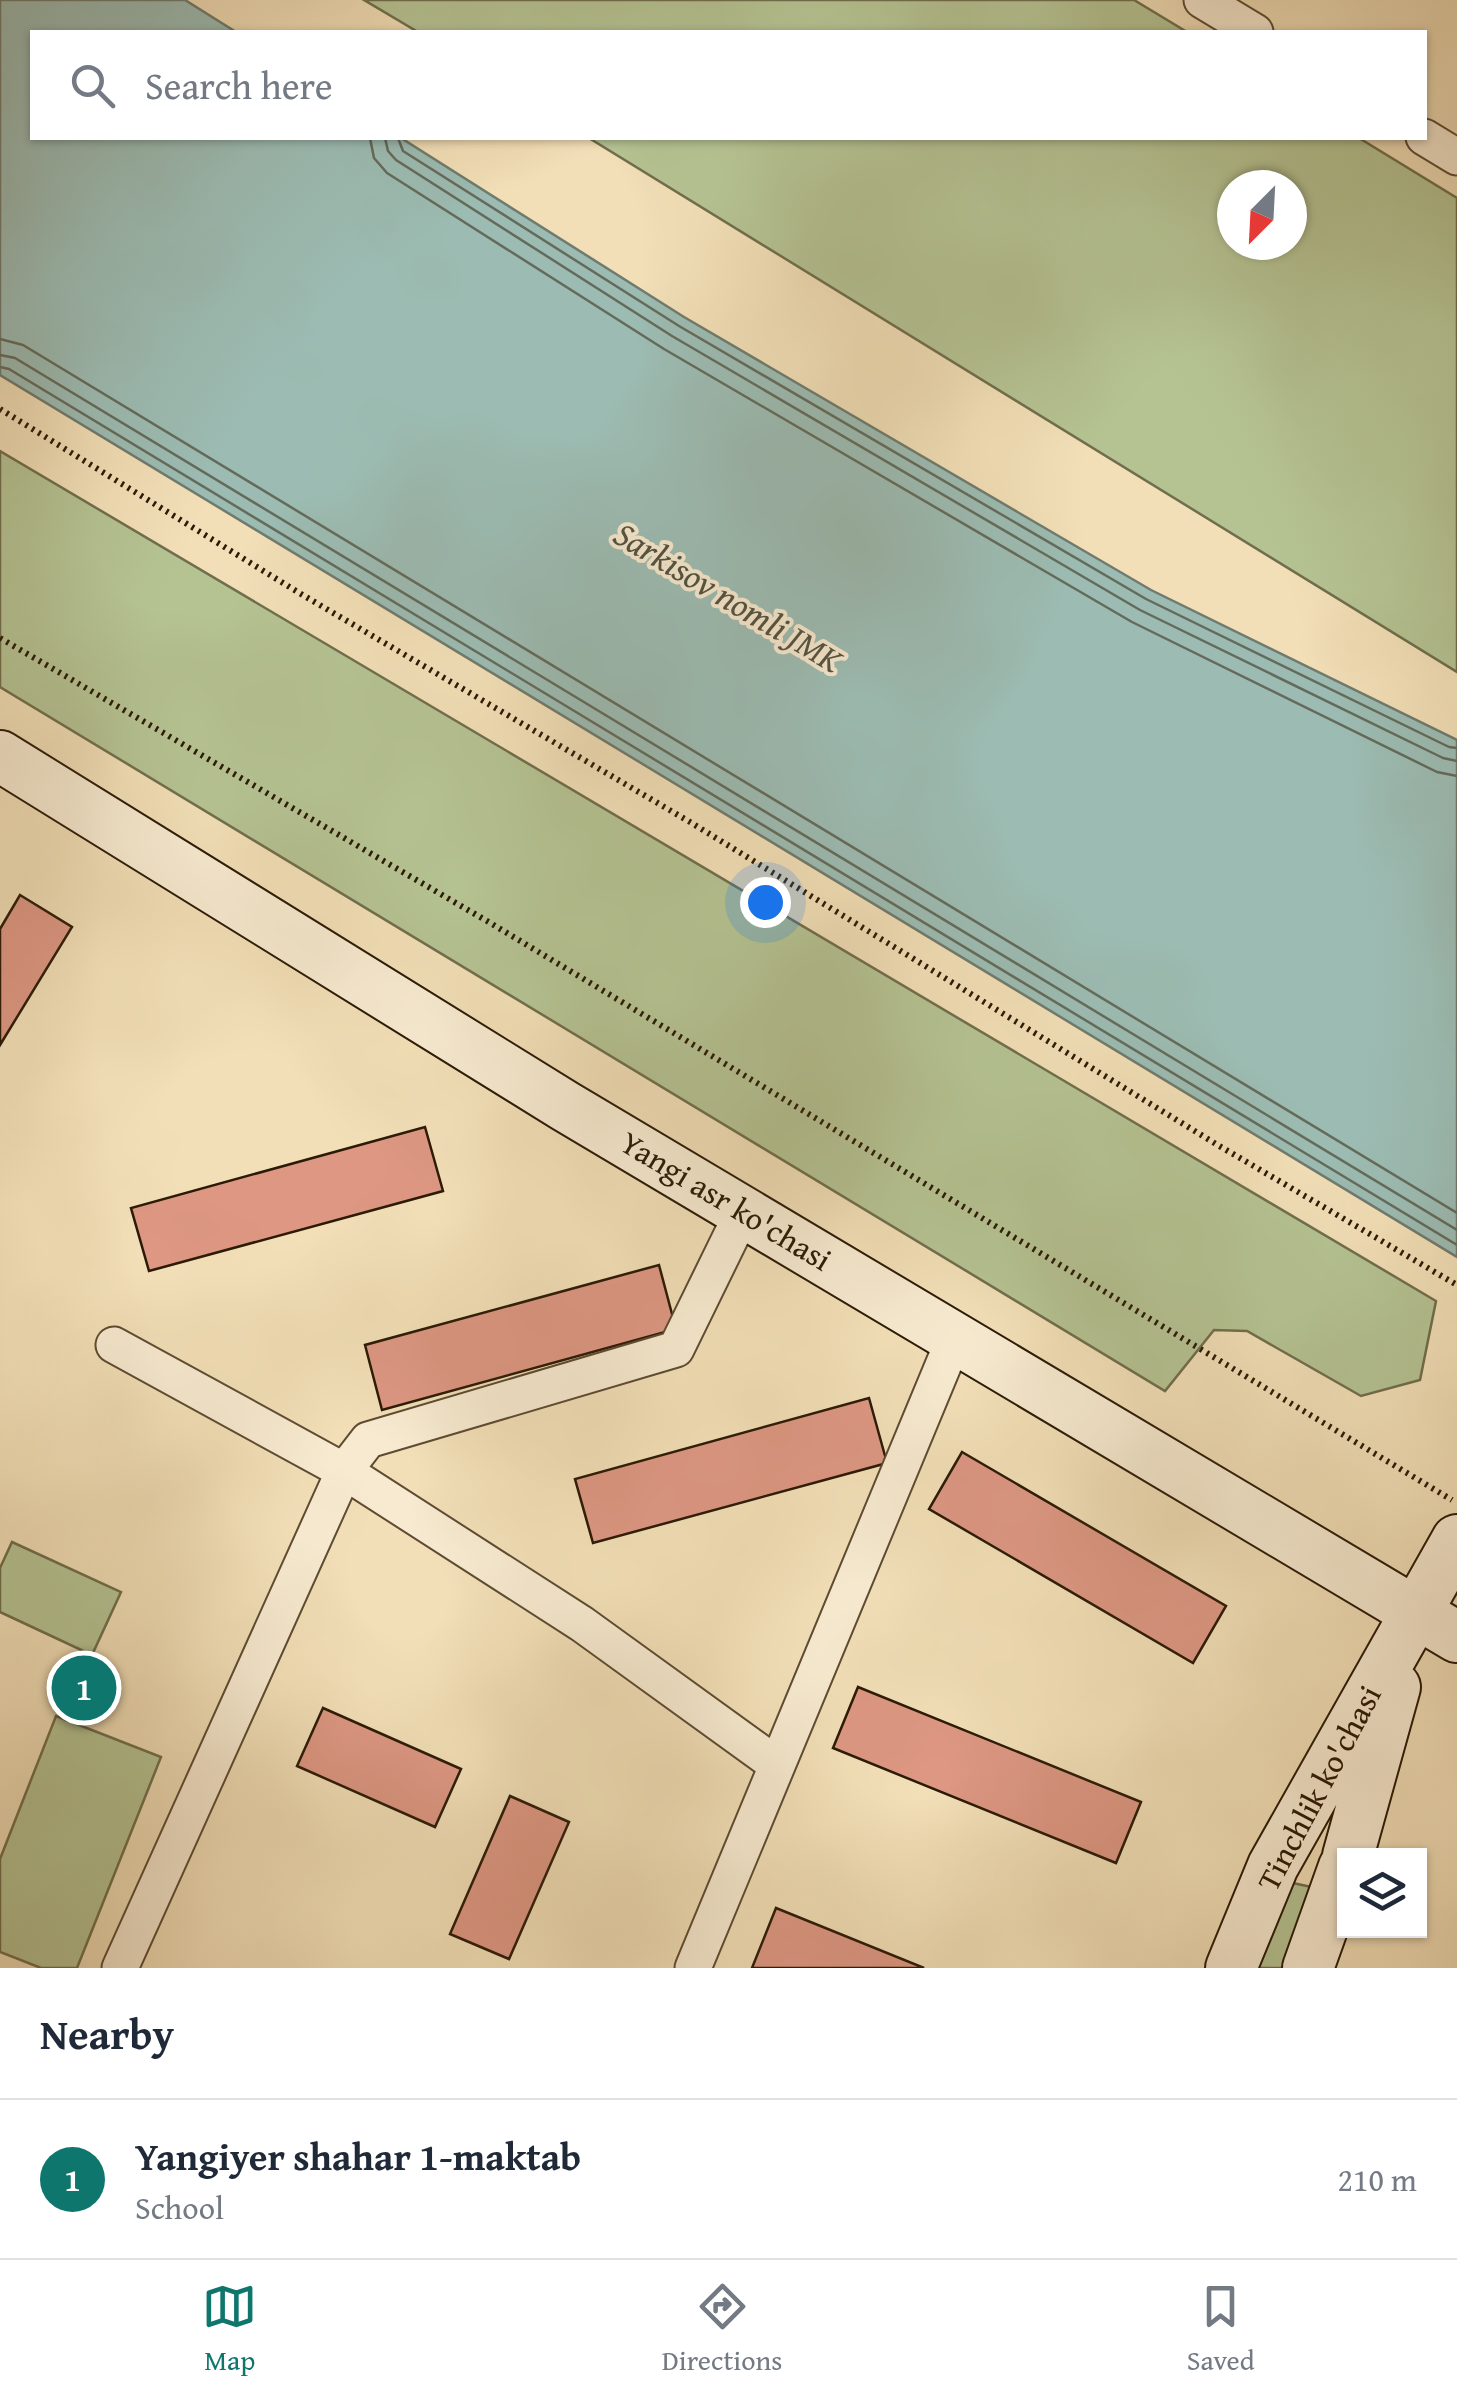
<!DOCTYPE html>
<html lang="en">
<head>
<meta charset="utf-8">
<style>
	body { margin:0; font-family:"Gentium Book Plus",serif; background:#f2f2f3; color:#1f2937 }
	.controls { position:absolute; right:30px; bottom:30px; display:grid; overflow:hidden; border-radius:0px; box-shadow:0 2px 8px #0004 }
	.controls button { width:90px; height:90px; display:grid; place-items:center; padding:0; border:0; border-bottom:2px solid #e0e1e3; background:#fff; color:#1f2937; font:50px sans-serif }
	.compass { position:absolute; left:1217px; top:170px; width:90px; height:90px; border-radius:50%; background:#fff; box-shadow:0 2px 8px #0004; rotate:204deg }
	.you { position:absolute; left:765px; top:902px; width:35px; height:35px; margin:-25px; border:8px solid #fff; border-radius:50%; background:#1a73e8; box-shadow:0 0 0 15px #1a73e833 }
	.badge { display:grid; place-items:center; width:65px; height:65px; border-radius:50%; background:#0f766e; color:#fff; font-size:32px; font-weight:700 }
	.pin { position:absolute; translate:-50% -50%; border:5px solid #fff; box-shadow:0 2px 10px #0006 }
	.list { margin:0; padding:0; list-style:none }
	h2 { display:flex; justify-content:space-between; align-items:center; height:130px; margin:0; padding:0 40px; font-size:42px }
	h2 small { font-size:32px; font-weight:400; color:#747a83 }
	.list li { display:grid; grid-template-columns:65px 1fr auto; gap:30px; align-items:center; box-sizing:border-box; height:160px; padding:0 40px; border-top:2px solid #e0e1e3 }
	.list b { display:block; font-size:38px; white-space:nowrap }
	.list p { margin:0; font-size:32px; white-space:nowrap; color:#747a83 }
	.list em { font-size:32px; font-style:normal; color:#747a83 }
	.icon { flex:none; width:55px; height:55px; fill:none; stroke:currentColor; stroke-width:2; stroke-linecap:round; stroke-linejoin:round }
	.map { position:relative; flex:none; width:1457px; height:1968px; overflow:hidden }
	.search { position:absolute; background:#fff; box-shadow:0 2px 8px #0004; left:30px; right:30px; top:30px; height:110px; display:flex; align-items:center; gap:25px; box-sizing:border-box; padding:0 35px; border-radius:0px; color:#747a83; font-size:38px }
	.sheet { height:290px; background:#fff }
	nav { display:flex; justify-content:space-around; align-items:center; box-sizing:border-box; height:140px; border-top:2px solid #e0e1e3; background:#fff; font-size:28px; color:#747a83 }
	nav a { display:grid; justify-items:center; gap:5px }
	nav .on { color:#0f766e }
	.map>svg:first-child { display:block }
	.green { fill:#b5c393; stroke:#706e4c; stroke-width:2.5; fill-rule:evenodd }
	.water { fill:#9cbcb3; stroke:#6f7b6e; stroke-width:2.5 }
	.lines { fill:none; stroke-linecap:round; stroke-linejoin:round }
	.shore { stroke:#646b5c; stroke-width:2.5 }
	.building { fill:#dd9783; stroke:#2b1a06; stroke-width:2.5 }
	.street-casing { stroke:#5d4b32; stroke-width:39 }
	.secondary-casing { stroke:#2b1a06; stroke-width:54 }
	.path { stroke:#2b1a06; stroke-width:6; stroke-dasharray:2.5 5; stroke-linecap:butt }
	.street { stroke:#f7ead0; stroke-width:35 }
	.secondary { stroke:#f7ead0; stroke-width:50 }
	.labels { text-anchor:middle; stroke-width:8; stroke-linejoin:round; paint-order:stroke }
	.street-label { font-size:32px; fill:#2b1a06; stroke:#f7ead0 }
	.water-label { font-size:35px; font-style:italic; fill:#535343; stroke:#f7ead0 }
</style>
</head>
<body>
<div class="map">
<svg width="1457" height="1968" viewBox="0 0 1457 1968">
	<rect width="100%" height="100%" fill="#f2dfb7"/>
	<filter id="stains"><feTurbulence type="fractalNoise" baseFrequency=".002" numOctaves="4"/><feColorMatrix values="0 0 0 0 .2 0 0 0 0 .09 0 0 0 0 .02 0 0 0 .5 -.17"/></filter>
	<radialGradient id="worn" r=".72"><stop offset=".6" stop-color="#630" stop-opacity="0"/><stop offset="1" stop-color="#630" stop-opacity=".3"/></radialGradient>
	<path class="green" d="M364 0H1134L1187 32H418Z
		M589 138H1359L1457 198V672ZM1232 185H1292V245H1232Z
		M0 451 1436 1301 1420 1380 1361 1396 1247 1331 1214 1330 1165 1391 0 687Z
		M12 1542 121 1592 92 1655 0 1612V1568Z
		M56 1716 161 1757 77 1968H41L0 1952V1859Z
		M1288 1882 1316 1888 1282 1968H1253Z"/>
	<path class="water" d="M0 0H185L236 32H32V138H401L684 317 1151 590 1457 740V1257L0 375Z"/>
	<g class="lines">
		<path class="shore" d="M370 138 374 158 387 173 664 349 1132 622 1437 772 1457 776
			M385 138 388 151 396 160 672 336 1140 610 1443 758 1457 761
			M398 138 403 151 679 326 1146 599 1449 747 1457 748
			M0 339 23 345 1457 1213
			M0 355 15 358 1457 1230
			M0 367 9 369 1457 1245"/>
	</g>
	<path class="building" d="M20 895 72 927 0 1045V929Z
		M425 1127 443 1191 149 1271 131 1208Z
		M659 1265 676 1329 382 1410 365 1345Z
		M869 1398 887 1463 593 1543 575 1479Z
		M962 1452 1226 1606 1193 1663 929 1509Z
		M858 1687 1141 1802 1116 1863 833 1748Z
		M323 1708 461 1769 435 1827 297 1766Z
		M510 1796 569 1822 509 1959 450 1934Z
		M776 1908 924 1968H752Z"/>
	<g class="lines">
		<defs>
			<path id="street" d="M1202 0 1255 32
				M1424 137 1457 157
				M114 1345 344 1471 582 1624 777 1765
				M120 1968 344 1471 368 1440 676 1349 743 1212
				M693 1968 955 1337"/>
			<path id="secondary" d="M0 756 565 1106 1457 1637
				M1348 1856 1395 1687
				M1231 1968 1273 1866 1457 1540
				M1308 1968 1344 1867"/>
		</defs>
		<use href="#street" class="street-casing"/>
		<use href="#secondary" class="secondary-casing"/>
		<path class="path" d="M0 409 301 594 690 822 1216 1144 1457 1285
			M0 638 487 921 1452 1500"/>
		<use href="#street" class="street"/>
		<use href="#secondary" class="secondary"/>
	</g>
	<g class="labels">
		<g class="street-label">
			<text transform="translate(726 1201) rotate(31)" y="11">Yangi asr ko'chasi</text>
			<text transform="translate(1319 1788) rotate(-62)" y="11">Tinchlik ko'chasi</text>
		</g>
		<g class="water-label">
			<text transform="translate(728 597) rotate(31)" y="12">Sarkisov nomli JMK</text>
		</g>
	</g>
	<rect width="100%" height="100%" filter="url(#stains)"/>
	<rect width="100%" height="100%" fill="url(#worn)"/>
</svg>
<div class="controls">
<button><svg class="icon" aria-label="layers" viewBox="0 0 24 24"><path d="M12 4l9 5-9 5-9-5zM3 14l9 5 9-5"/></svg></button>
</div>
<svg class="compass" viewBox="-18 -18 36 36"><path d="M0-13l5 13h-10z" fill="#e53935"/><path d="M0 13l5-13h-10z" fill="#747a83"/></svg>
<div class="you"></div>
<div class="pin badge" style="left:84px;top:1688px">1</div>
<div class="search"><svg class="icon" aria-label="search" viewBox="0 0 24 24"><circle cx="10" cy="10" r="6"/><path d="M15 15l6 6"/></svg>Search here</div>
</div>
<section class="sheet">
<h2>Nearby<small></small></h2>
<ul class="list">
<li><span class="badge">1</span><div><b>Yangiyer shahar 1-maktab</b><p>School</p></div><em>210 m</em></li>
</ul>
</section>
<nav>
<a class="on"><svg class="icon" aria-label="map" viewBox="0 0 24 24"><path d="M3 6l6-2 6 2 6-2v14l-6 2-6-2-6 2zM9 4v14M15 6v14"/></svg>Map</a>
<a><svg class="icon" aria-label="directions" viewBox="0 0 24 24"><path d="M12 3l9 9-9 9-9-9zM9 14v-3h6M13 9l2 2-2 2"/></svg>Directions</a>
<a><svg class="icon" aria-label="saved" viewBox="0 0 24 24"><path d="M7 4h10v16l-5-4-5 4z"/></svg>Saved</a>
</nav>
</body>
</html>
